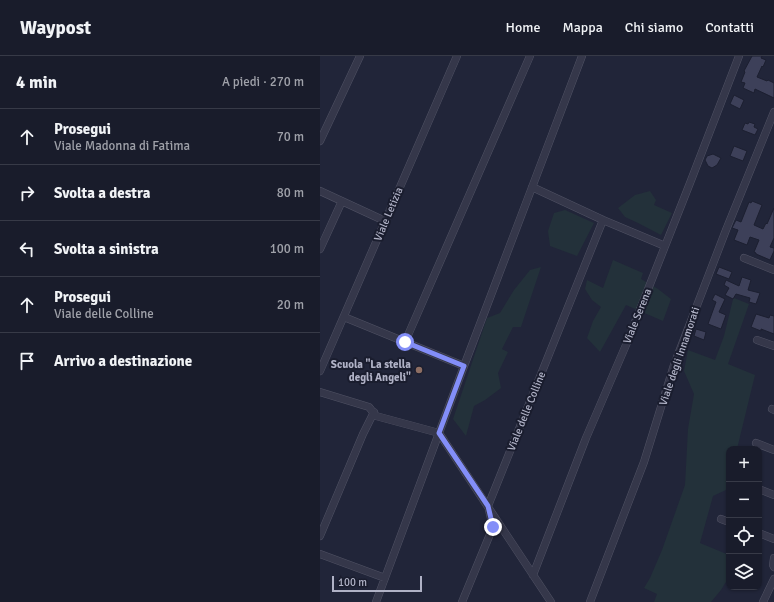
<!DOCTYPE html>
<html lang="it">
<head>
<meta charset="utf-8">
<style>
	body { margin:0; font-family:Signika,sans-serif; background:#262937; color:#f1f3f6 }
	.controls { position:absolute; right:12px; bottom:12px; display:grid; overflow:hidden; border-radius:8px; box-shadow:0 1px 3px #0004 }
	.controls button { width:36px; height:36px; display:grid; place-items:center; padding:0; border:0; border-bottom:1px solid #373a47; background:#191c2b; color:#f1f3f6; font:20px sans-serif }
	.scale { position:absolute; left:12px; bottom:10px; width:90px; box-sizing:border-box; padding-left:4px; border:2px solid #b0b2c6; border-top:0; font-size:11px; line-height:14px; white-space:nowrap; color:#b0b2c6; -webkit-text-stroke:3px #1a1d2e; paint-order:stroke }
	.stop { position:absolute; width:12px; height:12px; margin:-9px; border:3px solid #838ef8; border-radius:50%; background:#fff }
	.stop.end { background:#838ef8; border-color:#fff; box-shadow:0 1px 4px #0008 }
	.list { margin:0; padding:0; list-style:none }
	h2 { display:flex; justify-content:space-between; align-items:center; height:52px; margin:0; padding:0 16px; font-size:17px }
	h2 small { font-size:13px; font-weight:400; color:#9fa1a9 }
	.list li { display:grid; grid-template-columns:26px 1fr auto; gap:12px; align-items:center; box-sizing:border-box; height:56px; padding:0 16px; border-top:1px solid #373a47 }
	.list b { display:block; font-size:15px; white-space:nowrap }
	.list p { margin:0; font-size:13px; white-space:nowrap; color:#9fa1a9 }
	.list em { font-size:13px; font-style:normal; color:#9fa1a9 }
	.icon { flex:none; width:22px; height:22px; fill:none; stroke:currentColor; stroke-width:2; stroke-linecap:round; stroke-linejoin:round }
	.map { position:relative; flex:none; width:454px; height:546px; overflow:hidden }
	header { display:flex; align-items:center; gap:24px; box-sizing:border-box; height:56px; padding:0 20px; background:#191c2b; border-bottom:1px solid #373a47 }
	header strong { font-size:19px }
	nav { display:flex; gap:22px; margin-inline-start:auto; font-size:14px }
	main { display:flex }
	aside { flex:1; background:#191c2b }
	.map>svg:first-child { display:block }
	.green { fill:#23313a }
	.building { fill:#3d4059; stroke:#1c1f30 }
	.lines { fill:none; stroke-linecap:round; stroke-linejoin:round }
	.street-casing { stroke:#505264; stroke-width:8 }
	.street { stroke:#35374a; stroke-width:7 }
	.route { stroke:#838ef8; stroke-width:5 }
	.education-dot { fill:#8d6e63; stroke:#1a1d2e; stroke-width:1.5 }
	.labels { text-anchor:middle; stroke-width:4; stroke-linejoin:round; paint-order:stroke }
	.street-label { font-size:11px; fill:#b0b2c6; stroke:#1a1d2e }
	.poi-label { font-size:11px; font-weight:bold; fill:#b0b2c6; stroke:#1a1d2e; text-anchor:end }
</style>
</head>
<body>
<header>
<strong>Waypost</strong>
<nav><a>Home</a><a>Mappa</a><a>Chi siamo</a><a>Contatti</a></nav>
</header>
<main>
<aside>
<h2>4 min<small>A piedi · 270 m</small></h2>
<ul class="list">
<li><svg class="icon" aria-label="ahead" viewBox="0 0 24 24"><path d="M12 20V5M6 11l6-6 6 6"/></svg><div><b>Prosegui</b><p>Viale Madonna di Fatima</p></div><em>70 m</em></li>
<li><svg class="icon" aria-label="right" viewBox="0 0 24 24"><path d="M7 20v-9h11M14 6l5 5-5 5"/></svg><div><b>Svolta a destra</b></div><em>80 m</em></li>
<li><svg class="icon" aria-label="left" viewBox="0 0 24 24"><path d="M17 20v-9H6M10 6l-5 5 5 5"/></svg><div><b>Svolta a sinistra</b></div><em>100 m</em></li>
<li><svg class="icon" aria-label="ahead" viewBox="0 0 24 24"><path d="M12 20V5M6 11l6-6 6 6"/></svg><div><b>Prosegui</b><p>Viale delle Colline</p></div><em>20 m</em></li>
<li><svg class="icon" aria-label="arrive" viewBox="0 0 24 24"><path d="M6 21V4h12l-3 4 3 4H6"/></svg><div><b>Arrivo a destinazione</b></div></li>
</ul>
</aside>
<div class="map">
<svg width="454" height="546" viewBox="0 0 454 546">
	<rect width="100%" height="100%" fill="#212539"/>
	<path class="green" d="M330 135 336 144 334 149 352 157 341 179 318 167 305 161 298 152 315 139Z
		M245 154 274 167 257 200 230 190 228 175 234 157Z
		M293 204 323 217 321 223 338 233 351 243 343 265 306 249 280 296 267 282 273 265 281 251 272 244 265 233 267 224 283 232Z
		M221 211 201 271H193L182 293 188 296 178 317 181 332 165 344 154 350 146 380 133 363 167 262 180 257 194 234 210 214Z
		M414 242 429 248 408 308 435 319 417 393H409V428L408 433 393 440 380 487 409 499V521L401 534 391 546H334L337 538 324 532 330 522 342 494 365 429 368 373 374 338 364 315 368 294 395 304 404 280 413 243Z"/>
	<path class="building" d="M432 0H442L441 2 446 4 443 11 442 10 437 21 447 25 448 24 454 27V42L435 33 434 37 423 32 425 27 421 26 425 16 424 15Z
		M414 39 424 44 420 53 410 48Z
		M429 66 435 68 434 71 438 73 435 79 422 74 425 67 428 68Z
		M414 90 427 95 423 105 410 100Z
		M393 98 401 102 397 109 392 112 388 110 385 104 387 100Z
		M432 145 442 149 434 169 443 173 446 167 447 168 454 152V182L450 191 454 192V195L450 204 436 198V197L434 196 439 184 430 181 427 189 414 184 418 174 412 172 416 164 421 166 429 146 431 147Z
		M399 211 412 216 409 223 396 218Z
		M422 221 431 224 428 234 440 237 436 248 429 246 430 242 416 238 413 243 405 239 409 232 404 229 406 224 419 230Z
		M395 238 405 243 399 256 406 259 401 273 388 268 396 246 392 244Z
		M436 258 449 262 450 259 454 260V278L441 273V275L431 271Z
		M376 273 386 276 384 284 374 280Z"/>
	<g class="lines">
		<defs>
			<path id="street" d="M0 85 40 0
				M212 131 283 164 345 190
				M0 135 65 165
				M0 193 22 145
				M424 202 454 214
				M24 261 144 310
				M437 284 454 290
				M85 286 210 0
				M0 315 137 0
				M0 336 49 351 56 360 119 377 231 546
				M452 353 454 354
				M436 387 454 394
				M439 433 454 439
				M401 463 409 466
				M439 477 454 483
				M0 480 43 378 54 356
				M0 498 65 522
				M454 502 453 509 454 511
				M213 519 266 382 306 289 370 127 419 0
				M56 546 144 310 262 0
				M142 546 173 471 168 450 283 164
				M270 546 324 406 354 309 406 174 454 56
				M443 546 454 523"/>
		</defs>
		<use href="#street" class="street-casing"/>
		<use href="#street" class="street"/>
	</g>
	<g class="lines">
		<path class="route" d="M85 286 144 310 119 377 168 450 173 471"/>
	</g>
	<circle class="education-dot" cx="99" cy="314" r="4"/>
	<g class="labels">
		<g class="street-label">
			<text transform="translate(68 158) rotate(-67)" y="4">Viale Letizia</text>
			<text transform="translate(317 260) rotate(-68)" y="4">Viale Serena</text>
			<text transform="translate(359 300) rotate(-71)" y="4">Viale degli Innamorati</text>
			<text transform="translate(206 355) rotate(-68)" y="4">Viale delle Colline</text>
		</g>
		<g class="poi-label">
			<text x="91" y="312">Scuola "La stella<tspan x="91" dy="13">degli Angeli"</tspan></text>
		</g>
	</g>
</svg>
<div class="controls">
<button>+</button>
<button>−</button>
<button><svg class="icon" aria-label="locate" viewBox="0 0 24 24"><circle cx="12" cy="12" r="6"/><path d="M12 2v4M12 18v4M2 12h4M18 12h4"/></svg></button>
<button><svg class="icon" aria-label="layers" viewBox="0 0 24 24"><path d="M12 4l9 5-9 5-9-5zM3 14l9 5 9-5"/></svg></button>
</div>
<div class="scale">100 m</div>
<div class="stop" style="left:85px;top:286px"></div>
<div class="stop end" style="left:173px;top:471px"></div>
</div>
</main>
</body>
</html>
